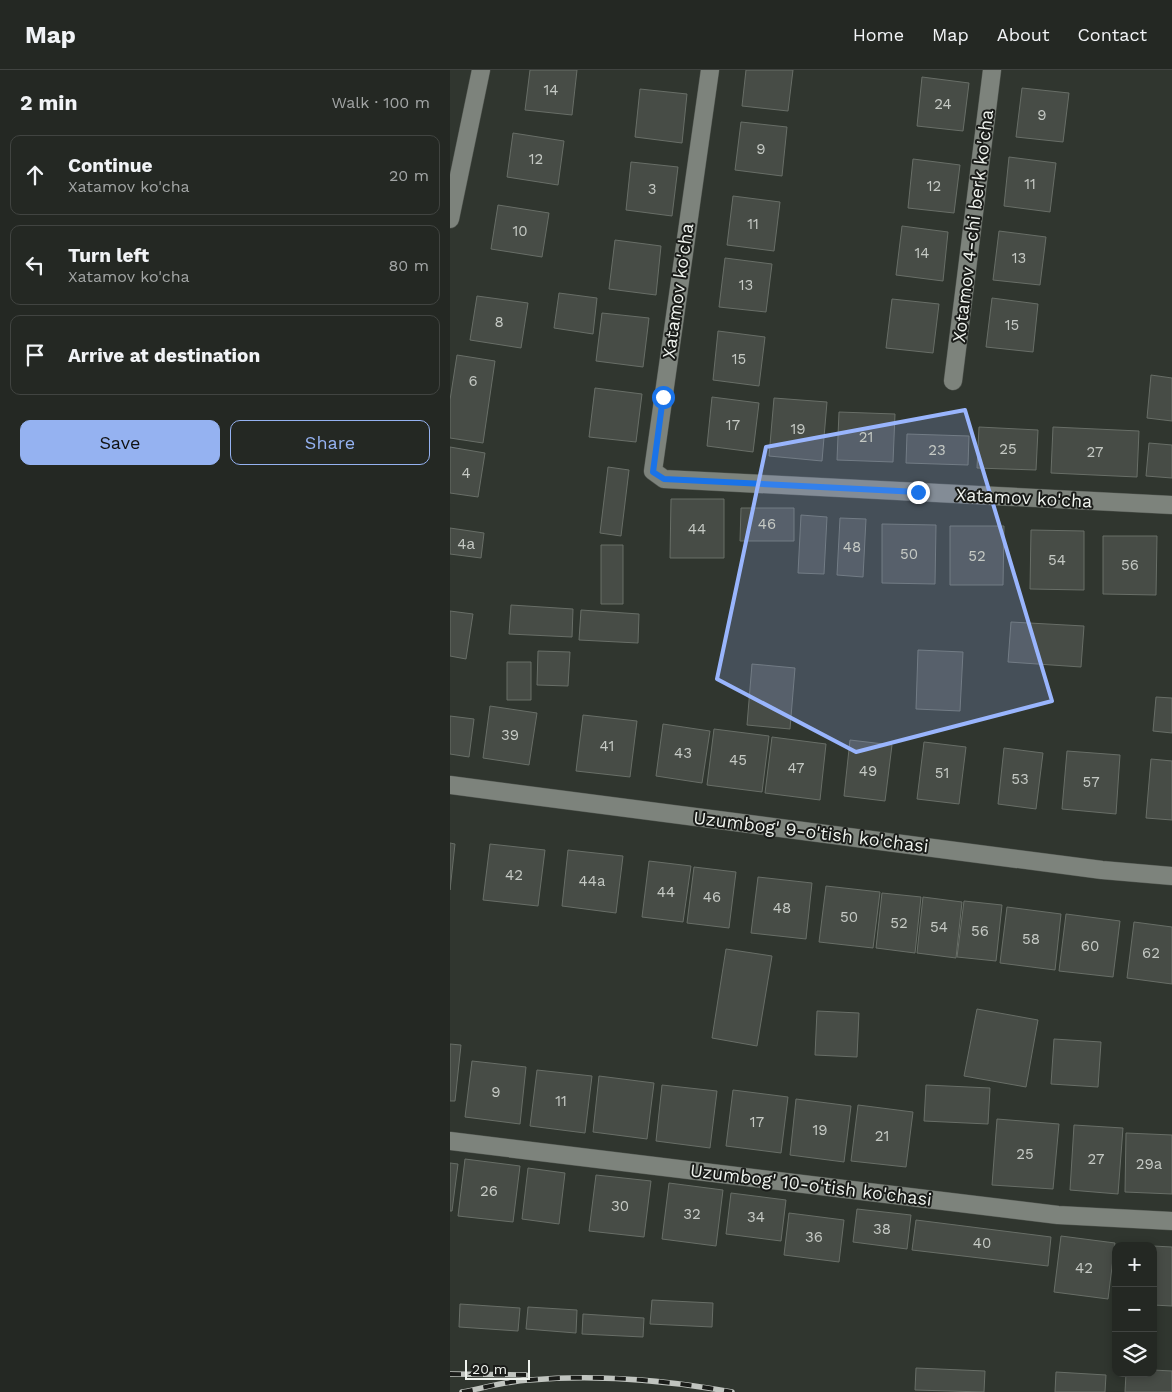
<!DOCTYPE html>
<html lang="en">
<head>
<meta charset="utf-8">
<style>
	body { margin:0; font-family:"Work Sans",sans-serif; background:#303430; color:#f1f3f6 }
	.controls { position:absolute; right:15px; bottom:15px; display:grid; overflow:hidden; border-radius:10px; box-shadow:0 2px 8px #0003 }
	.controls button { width:45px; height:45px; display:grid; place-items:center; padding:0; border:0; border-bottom:1px solid #414441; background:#242823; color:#f1f3f6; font:25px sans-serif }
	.scale { position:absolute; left:15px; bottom:12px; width:65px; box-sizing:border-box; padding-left:5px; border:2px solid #eff3ee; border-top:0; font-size:14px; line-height:18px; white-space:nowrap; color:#eff3ee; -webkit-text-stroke:4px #1a1c19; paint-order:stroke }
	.stop { position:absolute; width:15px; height:15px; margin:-11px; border:4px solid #1a73e8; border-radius:50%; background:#fff }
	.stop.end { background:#1a73e8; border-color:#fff; box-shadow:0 1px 5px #0008 }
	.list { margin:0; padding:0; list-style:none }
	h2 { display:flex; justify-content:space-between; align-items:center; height:65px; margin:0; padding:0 20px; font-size:21px }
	h2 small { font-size:16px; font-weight:400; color:#a3a6a6 }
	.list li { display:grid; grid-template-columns:32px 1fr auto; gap:15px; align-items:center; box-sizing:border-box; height:80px; margin:0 10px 10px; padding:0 10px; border:1px solid #414441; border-radius:10px }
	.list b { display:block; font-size:19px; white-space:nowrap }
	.list p { margin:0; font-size:16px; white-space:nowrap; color:#a3a6a6 }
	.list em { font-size:16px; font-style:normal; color:#a3a6a6 }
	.actions { display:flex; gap:10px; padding:15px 20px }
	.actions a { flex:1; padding:11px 0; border:1px solid #95b2f1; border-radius:10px; text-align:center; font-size:18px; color:#95b2f1 }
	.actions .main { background:#95b2f1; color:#111 }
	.icon { flex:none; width:28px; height:28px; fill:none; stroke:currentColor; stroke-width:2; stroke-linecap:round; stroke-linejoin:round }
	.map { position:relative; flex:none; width:722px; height:1322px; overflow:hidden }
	header { display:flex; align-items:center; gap:30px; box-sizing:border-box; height:70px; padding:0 25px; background:#242823; border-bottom:1px solid #414441 }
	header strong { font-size:24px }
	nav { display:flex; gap:28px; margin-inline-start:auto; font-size:18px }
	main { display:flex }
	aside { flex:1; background:#242823 }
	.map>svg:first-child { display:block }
	.building { fill:#474c46; stroke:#686e67 }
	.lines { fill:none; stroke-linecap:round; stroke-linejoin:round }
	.minor-casing { stroke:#50554f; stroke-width:19 }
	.minor { stroke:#7d837c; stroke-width:18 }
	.rail-casing { stroke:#c0c4bf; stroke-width:5.5 }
	.rail { stroke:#1a1c19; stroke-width:4; stroke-dasharray:11; stroke-linecap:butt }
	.route { stroke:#1a73e8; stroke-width:6 }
	.marked { fill:#99b5fd; fill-opacity:0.2; stroke:#99b5fd; stroke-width:4; stroke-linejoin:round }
	.labels { text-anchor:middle; stroke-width:4; stroke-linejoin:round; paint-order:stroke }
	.number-label { font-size:15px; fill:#c5c9c4 }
	.street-label { font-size:18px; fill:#eff3ee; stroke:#1a1c19 }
</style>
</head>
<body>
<header>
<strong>Map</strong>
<nav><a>Home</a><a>Map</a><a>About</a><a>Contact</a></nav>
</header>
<main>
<aside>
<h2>2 min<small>Walk · 100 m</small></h2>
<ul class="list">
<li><svg class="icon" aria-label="ahead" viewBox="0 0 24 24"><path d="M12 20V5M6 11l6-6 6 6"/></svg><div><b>Continue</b><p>Xatamov ko'cha</p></div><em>20 m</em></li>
<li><svg class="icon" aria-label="left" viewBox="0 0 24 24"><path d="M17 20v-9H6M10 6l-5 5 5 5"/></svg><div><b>Turn left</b><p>Xatamov ko'cha</p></div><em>80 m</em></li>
<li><svg class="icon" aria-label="arrive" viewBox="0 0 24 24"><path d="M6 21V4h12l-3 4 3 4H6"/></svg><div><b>Arrive at destination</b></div></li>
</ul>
<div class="actions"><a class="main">Save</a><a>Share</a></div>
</aside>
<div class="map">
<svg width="722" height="1322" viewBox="0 0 722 1322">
	<rect width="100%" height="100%" fill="#30362f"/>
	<path class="building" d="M80 0H127L122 45 75 40Z
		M296 0H343L338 41 292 36Z
		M472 7 519 13 513 61 467 56Z
		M572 18 619 23 613 72 566 67Z
		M190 19 237 24 232 73 185 67Z
		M291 52 337 57 332 106 285 100Z
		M63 63 114 71 108 115 57 107Z
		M559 87 606 93 600 142 554 136Z
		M463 89 510 95 504 143 458 138Z
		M181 92 228 97 222 146 176 140Z
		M283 126 330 132 324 181 277 175Z
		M48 135 99 143 92 187 41 179Z
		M452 156 498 162 493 211 446 205Z
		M549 161 596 167 590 215 543 210Z
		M165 170 211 176 206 225 159 219Z
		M275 188 322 194 316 242 269 237Z
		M109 223 147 228 143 264 104 258Z
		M27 226 78 233 71 278 20 270Z
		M542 228 588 234 583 282 536 277Z
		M442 229 489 234 483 283 436 278Z
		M152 243 199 248 193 297 146 291Z
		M268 261 315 267 309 316 263 310Z
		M7 285 45 291 33 373 0 368V330Z
		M701 305 722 308V351L697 348Z
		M145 318 192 324 186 372 139 367Z
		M262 327 309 333 303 382 257 376Z
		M324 328 377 332 372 391 319 386Z
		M389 342 445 344 443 392 387 390Z
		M529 357 588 360 586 400 527 398Z
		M603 357 689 361 687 407 601 403Z
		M457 364 519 366 518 395 456 393Z
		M699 373 722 375V408L696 406Z
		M0 377 35 383 28 427 0 423Z
		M158 397 179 400 171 466 150 463Z
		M221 429H274V488H220Z
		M291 438H344V471H290Z
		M351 445 377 447 374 504 348 503Z
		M390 448 416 449 413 507 387 505Z
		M432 454 486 455 485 514 432 513Z
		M500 456H554L553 515H500Z
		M0 458 34 463 31 488 0 484Z
		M581 460 634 461V520L580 519Z
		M653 466H707L706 525 653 524Z
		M151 475H173V534H151Z
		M61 535 123 539 122 567 59 564Z
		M131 540 189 544 188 573 129 570Z
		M0 541 23 544 16 589 0 586Z
		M561 552 634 556 631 597 558 592Z
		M468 580 513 582 510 641 466 639Z
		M88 581 120 582 118 616 87 615Z
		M57 592H81V630H57Z
		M302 594 345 598 340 659 297 655Z
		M706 627 722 628V663L703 661Z
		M40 636 87 643 79 695 33 688Z
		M133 645 187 651 180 707 126 701Z
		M0 646 24 649 19 687 0 684Z
		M213 654 260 661 252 713 206 706Z
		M264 659 319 666 312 722 257 715Z
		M322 667 376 674 370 730 315 723Z
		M400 670 442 675 435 731 394 726Z
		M474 672 516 677 509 734 467 729Z
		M554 678 593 683 586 739 548 734Z
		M617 681 670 685 666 744 612 739Z
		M701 689 722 691V750L696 748Z
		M0 773 5 774 0 820Z
		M40 774 95 780 88 836 33 830Z
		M118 780 173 786 166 843 112 836Z
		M199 791 241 796 233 852 192 847Z
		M244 797 286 802 279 858 237 853Z
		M308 807 362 813 356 869 301 863Z
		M376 816 430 822 423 878 369 872Z
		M432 823 471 827 465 883 426 878Z
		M473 827 512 832 506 888 467 883Z
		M514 831 552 835 546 891 507 887Z
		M557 837 611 844 605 900 550 893Z
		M616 844 670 851 663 907 609 901Z
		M684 852 722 857V914L677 908Z
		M276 879 322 886 307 976 262 968Z
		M527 939 588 950 576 1017 514 1006Z
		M367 941 409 943 407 987 365 985Z
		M604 969 651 972 648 1017 601 1014Z
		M0 974 11 975 5 1031H0Z
		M22 991 76 997 70 1054 15 1047Z
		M87 1000 142 1006 135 1063 80 1056Z
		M149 1006 204 1013 197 1069 143 1062Z
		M212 1015 267 1021 260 1078 206 1071Z
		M476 1015 540 1018 538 1054 474 1051Z
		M283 1020 338 1027 331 1083 276 1076Z
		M346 1029 401 1036 394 1092 340 1085Z
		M408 1035 463 1042 456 1097 401 1091Z
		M547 1049 609 1054 603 1119 542 1115Z
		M624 1055 673 1058 668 1124 620 1120Z
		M676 1063 722 1065V1124L675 1122Z
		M15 1089 70 1096 63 1152 8 1146Z
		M0 1093 8 1094 2 1141H0Z
		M78 1098 115 1103 109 1154 72 1149Z
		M146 1105 201 1111 194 1167 139 1161Z
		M219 1113 273 1120 266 1176 212 1169Z
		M281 1123 336 1130 331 1171 276 1164Z
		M407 1139 461 1145 457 1179 403 1172Z
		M339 1143 394 1150 389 1192 334 1185Z
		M466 1150 601 1167 598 1196 462 1180Z
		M611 1166 665 1173 658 1229 604 1222Z
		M703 1176 722 1177V1236L703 1235Z
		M202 1230 263 1233 262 1257 200 1254Z
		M10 1234 70 1238 68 1261 9 1257Z
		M78 1237 127 1240 126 1263 76 1259Z
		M133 1244 194 1248 193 1267 132 1264Z
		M466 1298 535 1301 534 1322 465 1320Z
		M703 1300 722 1301V1322H675L676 1303H703Z
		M606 1302 656 1305 655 1322H605Z"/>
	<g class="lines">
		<defs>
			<path id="minor" d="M260 0 203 401 214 409 722 435
				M0 149 31 0
				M503 311 542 0
				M0 715 652 800 722 806
				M0 1071 608 1145 722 1151"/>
		</defs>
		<use href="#minor" class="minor-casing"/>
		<use href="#minor" class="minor"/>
		<defs>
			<path id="rail" d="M0 1304 76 1305
				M12 1322C34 1318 57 1311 80 1310 148 1304 216 1310 282 1322"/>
		</defs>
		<use href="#rail" class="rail-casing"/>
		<use href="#rail" class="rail"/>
	</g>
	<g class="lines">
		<path class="route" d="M213 327 203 402 214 409 468 422"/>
	</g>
	<path class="marked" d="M515 340 602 631 406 682 267 609 316 377Z"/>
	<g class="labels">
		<g class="number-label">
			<text x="101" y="25">14</text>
			<text x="493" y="39">24</text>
			<text x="592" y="50">9</text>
			<text x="311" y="84">9</text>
			<text x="86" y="94">12</text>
			<text x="580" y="119">11</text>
			<text x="484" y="121">12</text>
			<text x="202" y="124">3</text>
			<text x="303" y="159">11</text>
			<text x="70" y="166">10</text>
			<text x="472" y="188">14</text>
			<text x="569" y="193">13</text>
			<text x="296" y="220">13</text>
			<text x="49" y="257">8</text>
			<text x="562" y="260">15</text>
			<text x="289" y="294">15</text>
			<text x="23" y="316">6</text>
			<text x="283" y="360">17</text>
			<text x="348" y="364">19</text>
			<text x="416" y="372">21</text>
			<text x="558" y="384">25</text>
			<text x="487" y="385">23</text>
			<text x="645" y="387">27</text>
			<text x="16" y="408">4</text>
			<text x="317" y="459">46</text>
			<text x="247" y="464">44</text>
			<text x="16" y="479">4а</text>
			<text x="402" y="482">48</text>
			<text x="459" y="489">50</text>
			<text x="527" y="491">52</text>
			<text x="607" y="495">54</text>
			<text x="680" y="500">56</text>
			<text x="60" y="670">39</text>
			<text x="157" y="681">41</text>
			<text x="233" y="688">43</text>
			<text x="288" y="695">45</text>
			<text x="346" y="703">47</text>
			<text x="418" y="706">49</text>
			<text x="492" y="708">51</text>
			<text x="570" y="714">53</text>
			<text x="641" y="717">57</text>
			<text x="64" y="810">42</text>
			<text x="142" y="816">44a</text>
			<text x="216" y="827">44</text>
			<text x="262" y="832">46</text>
			<text x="332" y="843">48</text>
			<text x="399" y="852">50</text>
			<text x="449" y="858">52</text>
			<text x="489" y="862">54</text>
			<text x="530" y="866">56</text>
			<text x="581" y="874">58</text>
			<text x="640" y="881">60</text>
			<text x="701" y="888">62</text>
			<text x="46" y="1027">9</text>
			<text x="111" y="1036">11</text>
			<text x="307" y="1057">17</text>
			<text x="370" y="1065">19</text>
			<text x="432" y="1071">21</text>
			<text x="575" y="1089">25</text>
			<text x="646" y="1094">27</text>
			<text x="699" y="1099">29a</text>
			<text x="39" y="1126">26</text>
			<text x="170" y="1141">30</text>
			<text x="242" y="1149">32</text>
			<text x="306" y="1152">34</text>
			<text x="432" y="1164">38</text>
			<text x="364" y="1172">36</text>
			<text x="532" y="1178">40</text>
			<text x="634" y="1203">42</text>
		</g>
		<g class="street-label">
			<text transform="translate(523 156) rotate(-83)" y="6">Xotamov 4-chi berk ko'cha</text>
			<text transform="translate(228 221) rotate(-82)" y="6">Xatamov ko'cha</text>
			<text transform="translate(574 428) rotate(3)" y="6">Xatamov ko'cha</text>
			<text transform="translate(361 762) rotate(7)" y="6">Uzumbog' 9-o'tish ko'chasi</text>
			<text transform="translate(361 1115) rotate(7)" y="6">Uzumbog' 10-o'tish ko'chasi</text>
		</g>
	</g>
</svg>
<div class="controls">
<button>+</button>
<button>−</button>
<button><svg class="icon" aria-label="layers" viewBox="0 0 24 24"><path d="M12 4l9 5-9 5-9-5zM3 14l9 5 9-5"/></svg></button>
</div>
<div class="scale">20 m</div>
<div class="stop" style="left:213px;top:327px"></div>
<div class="stop end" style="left:468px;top:422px"></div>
</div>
</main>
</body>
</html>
